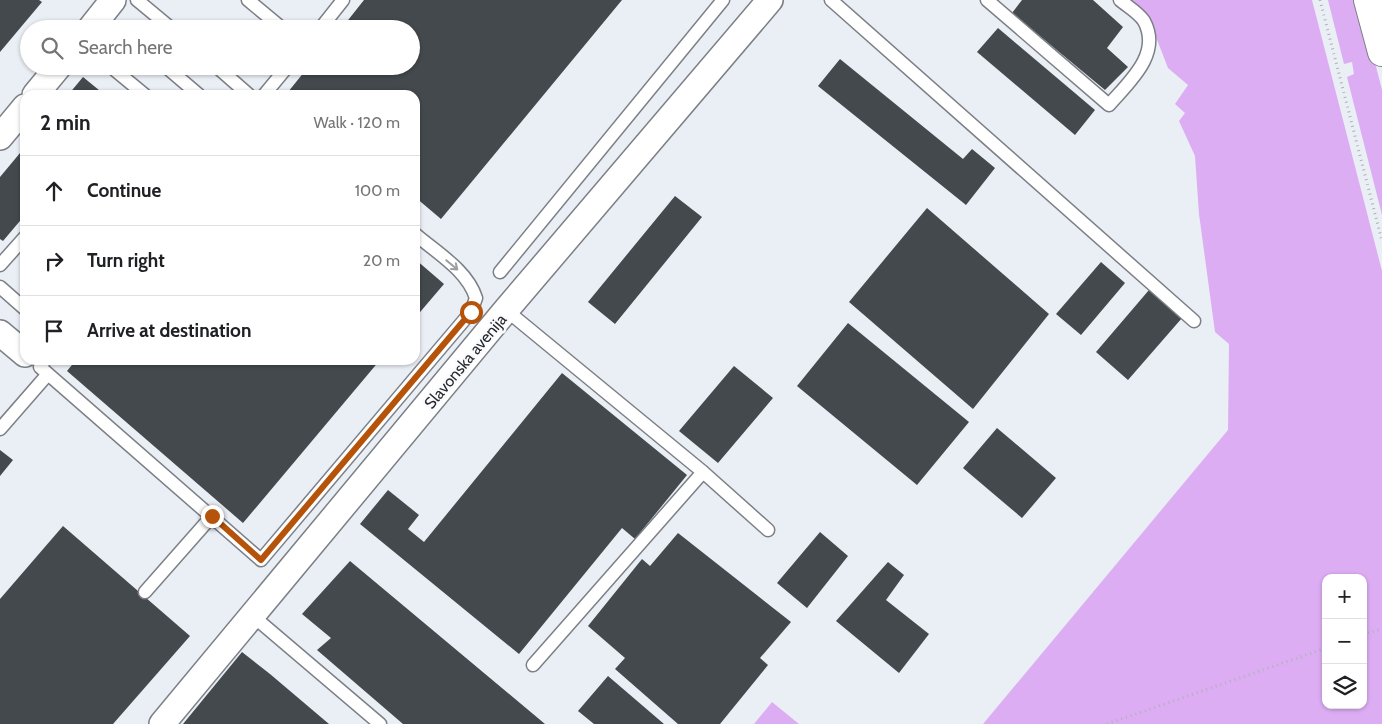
<!DOCTYPE html>
<html lang="en">
<head>
<meta charset="utf-8">
<style>
	body { margin:0; font-family:Cabin,sans-serif; background:#f6f6f6; color:#202124 }
	.controls { position:absolute; right:15px; bottom:15px; display:grid; overflow:hidden; border-radius:10px; box-shadow:0 1px 4px #0004 }
	.controls button { width:45px; height:45px; display:grid; place-items:center; padding:0; border:0; border-bottom:1px solid #e0e0e0; background:#fff; color:#202124; font:25px sans-serif }
	.stop { position:absolute; width:15px; height:15px; margin:-11px; border:4px solid #b45309; border-radius:50%; background:#fff }
	.stop.end { background:#b45309; border-color:#fff; box-shadow:0 1px 5px #0008 }
	.list { margin:0; padding:0; list-style:none }
	h2 { display:flex; justify-content:space-between; align-items:center; height:65px; margin:0; padding:0 20px; font-size:21px }
	h2 small { font-size:16px; font-weight:400; color:#757577 }
	.list li { display:grid; grid-template-columns:32px 1fr auto; gap:15px; align-items:center; box-sizing:border-box; height:70px; padding:0 20px; border-top:1px solid #e0e0e0 }
	.list b { display:block; font-size:19px; white-space:nowrap }
	.list em { font-size:16px; font-style:normal; color:#757577 }
	.icon { flex:none; width:28px; height:28px; fill:none; stroke:currentColor; stroke-width:2; stroke-linecap:round; stroke-linejoin:round }
	.map { position:relative; flex:none; width:1382px; height:724px; overflow:hidden }
	.search { position:absolute; background:#fff; box-shadow:0 1px 4px #0004; left:20px; top:20px; width:400px; height:55px; display:flex; align-items:center; gap:12px; box-sizing:border-box; padding:0 18px; border-radius:28px; color:#757577; font-size:19px }
	.panel { position:absolute; background:#fff; box-shadow:0 1px 4px #0004; left:20px; top:90px; width:400px; height:275px; border-radius:15px }
	.map>svg:first-child { display:block }
	.green { fill:#ddadf4; fill-rule:evenodd }
	.building { fill:#43494c }
	.lines { fill:none; stroke-linecap:round; stroke-linejoin:round }
	.service-casing { stroke:#7c8086; stroke-width:15 }
	.minor-casing { stroke:#7c8086; stroke-width:28 }
	.secondary-casing { stroke:#7c8086; stroke-width:30 }
	.path { stroke:#aeb2b7; stroke-width:3; stroke-dasharray:1 4; stroke-linecap:butt }
	.service { stroke:#fff; stroke-width:12 }
	.minor { stroke:#fff; stroke-width:25 }
	.secondary { stroke:#fff; stroke-width:28 }
	.oneway { stroke:#9d9e9f }
	.route { stroke:#b45309; stroke-width:6 }
	.labels { text-anchor:middle; stroke-width:5; stroke-linejoin:round; paint-order:stroke }
	.street-label { font-size:16px; fill:#26282a; stroke:#fafbfe }
</style>
</head>
<body>
<div class="map">
<svg width="1382" height="724" viewBox="0 0 1382 724">
	<rect width="100%" height="100%" fill="#eaeef5"/>
	<path class="green" d="M1131 0H1312L1382 271V724H983L1228 430 1229 344 1215 332 1199 214 1195 156 1179 121 1185 113 1175 104 1188 85 1168 68 1149 19ZM1326 578H1363V705H1326Z
		M1328 0H1359L1382 90V215L1347 77 1354 74 1352 62 1344 64Z
		M772 702 799 724H754Z"/>
	<path class="building" d="M0 0H39L42 2 0 52Z
		M364 0H622L441 219 415 197V95H292L288 92 309 66H411V29H341Z
		M1022 0H1093L1123 27 1107 48 1128 67 1105 90 1012 13Z
		M998 28 1095 110 1075 135 977 52Z
		M840 59 963 159 972 149 995 168 966 205 818 86Z
		M83 77 105 95H68Z
		M25 147V215L3 241 0 239V177Z
		M675 196 702 217 615 324 588 302Z
		M927 208 1049 314 973 409 849 302Z
		M415 259 444 284 415 318Z
		M1101 262 1125 283 1081 335 1056 314Z
		M1149 290 1182 318 1128 380 1096 352Z
		M848 323 969 422 917 485 797 386Z
		M76 360H380L243 523 67 371Z
		M734 366 773 398 718 463 679 431Z
		M562 373 687 475 635 539 622 528 519 654 360 524 388 490 419 515 408 529 424 542Z
		M997 428 1056 478 1022 518 963 468Z
		M0 450 13 460 0 476Z
		M63 526 190 636 113 724H0V599Z
		M820 532 848 556 807 608 777 583Z
		M678 533 791 622 760 658 768 665 720 724H678L615 669 625 658 588 626 642 559 650 566Z
		M350 561 545 724H403L317 650 331 638 302 614Z
		M888 562 904 575 886 600 929 634 899 673 836 621Z
		M242 652 270 674 329 724H183Z
		M608 676 664 724H594L578 711Z"/>
	<g class="lines">
		<defs>
			<path id="service" d="M137 0 172 29
				M248 0 283 29
				M831 0 1194 321
				M987 0 1109 105C1129 82 1162 54 1144 21 1139 13 1127 6 1120 0
				M320 29 343 0
				M110 66 145 95
				M165 66 199 95
				M216 66 249 95
				M264 95 288 66
				M0 265 25 237
				M500 272 723 0
				M0 287 25 309
				M506 310 703 472 768 530
				M45 360 40 367 261 560 471 312 476 298C467 270 437 253 415 234
				M0 429 48 374
				M145 592 212 516
				M253 616 380 724
				M533 665 703 472"/>
			<path id="minor" d="M90 29 113 0
				M35 95 59 66
				M0 137 25 107
				M0 333 25 354
				M162 724 506 310 770 0"/>
			<path id="secondary" d="M1368 0 1382 52"/>
		</defs>
		<use href="#service" class="service-casing"/>
		<use href="#minor" class="minor-casing"/>
		<use href="#secondary" class="secondary-casing"/>
		<path class="path" d="M1320 0 1382 241
			M1363 634 1382 629
			M1107 724 1326 648"/>
		<use href="#service" class="service"/>
		<use href="#minor" class="minor"/>
		<use href="#secondary" class="secondary"/>
	</g>
	<defs><path id="oneway-shaft" d="M-6 0H5M1.5-3L5.5 0L1.5 3" fill="none" stroke-width="1.6" stroke-linecap="round" stroke-linejoin="round" transform="scale(1.25)"/></defs>
	<use class="oneway" href="#oneway-shaft" transform="translate(452 265) rotate(40)"/>
	<g class="lines">
		<path class="route" d="M212 516 261 560 471 312"/>
	</g>
	<g class="labels">
		<g class="street-label">
			<text transform="translate(465 361) rotate(-50)" y="6">Slavonska avenija</text>
		</g>
	</g>
</svg>
<div class="controls">
<button>+</button>
<button>−</button>
<button><svg class="icon" aria-label="layers" viewBox="0 0 24 24"><path d="M12 4l9 5-9 5-9-5zM3 14l9 5 9-5"/></svg></button>
</div>
<div class="stop" style="left:471px;top:312px"></div>
<div class="stop end" style="left:212px;top:516px"></div>
<div class="search"><svg class="icon" aria-label="search" viewBox="0 0 24 24"><circle cx="10" cy="10" r="6"/><path d="M15 15l6 6"/></svg>Search here</div>
<section class="panel">
<h2>2 min<small>Walk · 120 m</small></h2>
<ul class="list">
<li><svg class="icon" aria-label="ahead" viewBox="0 0 24 24"><path d="M12 20V5M6 11l6-6 6 6"/></svg><div><b>Continue</b></div><em>100 m</em></li>
<li><svg class="icon" aria-label="right" viewBox="0 0 24 24"><path d="M7 20v-9h11M14 6l5 5-5 5"/></svg><div><b>Turn right</b></div><em>20 m</em></li>
<li><svg class="icon" aria-label="arrive" viewBox="0 0 24 24"><path d="M6 21V4h12l-3 4 3 4H6"/></svg><div><b>Arrive at destination</b></div></li>
</ul>
</section>
</div>
</body>
</html>
